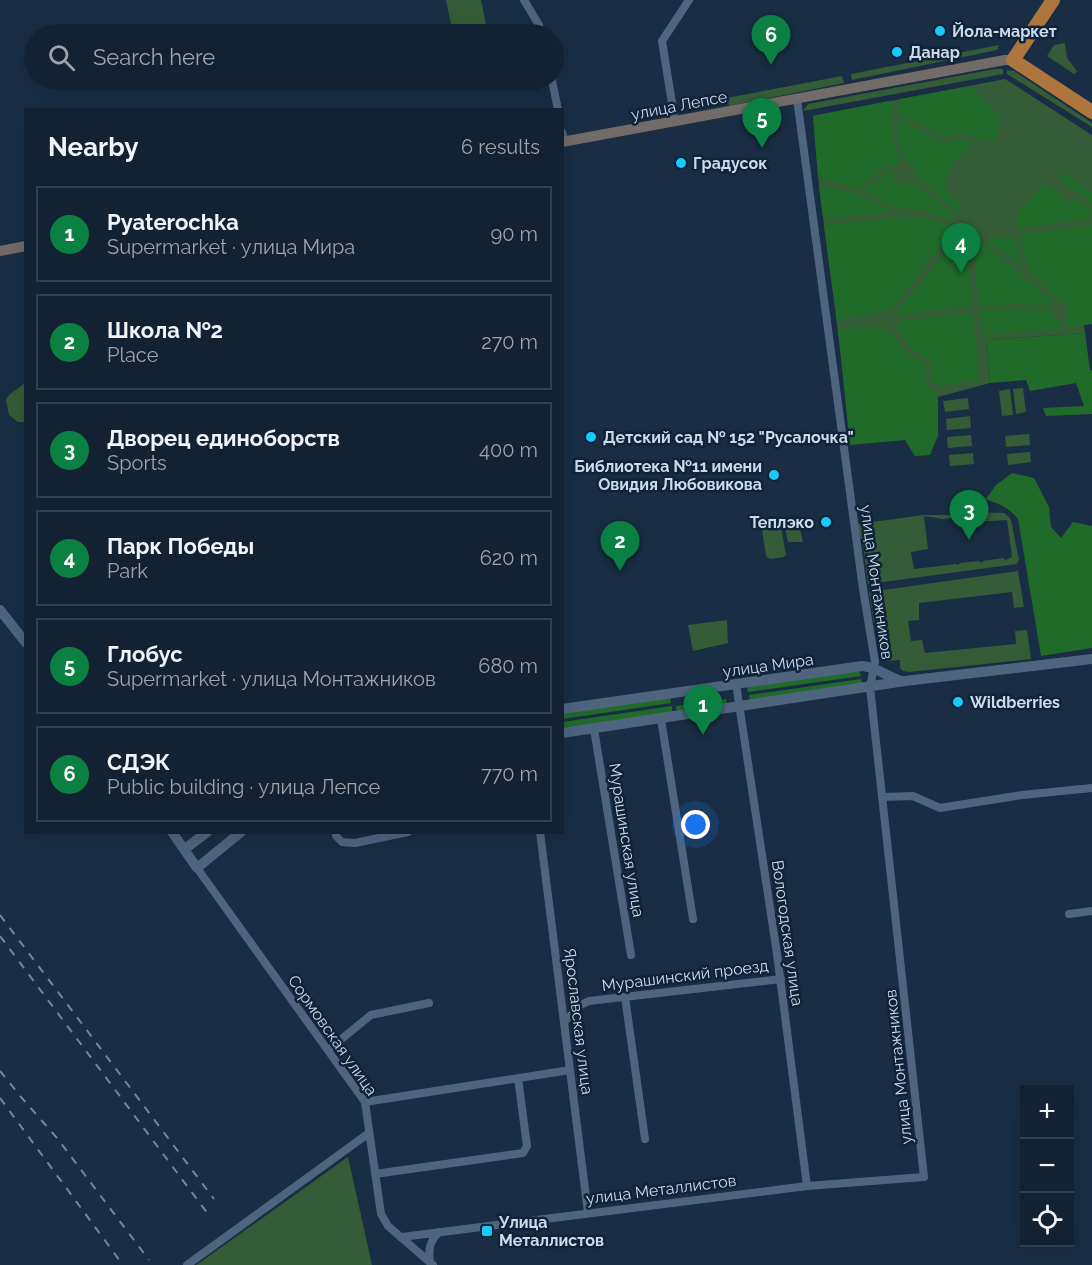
<!DOCTYPE html>
<html lang="en">
<head>
<meta charset="utf-8">
<style>
	body { margin:0; font-family:Raleway,sans-serif; background:#1c2a3b; color:#f1f3f6 }
	.controls { position:absolute; right:18px; bottom:18px; display:grid; overflow:hidden; border-radius:0px; box-shadow:0 6px 24px #0002 }
	.controls button { width:54px; height:54px; display:grid; place-items:center; padding:0; border:0; border-bottom:2px solid #323f4e; background:#132233; color:#f1f3f6; font:30px sans-serif }
	.you { position:absolute; left:696px; top:825px; width:21px; height:21px; margin:-15px; border:4px solid #fff; border-radius:50%; background:#1a73e8; box-shadow:0 0 0 9px #1a73e833 }
	.badge { display:grid; place-items:center; width:39px; height:39px; border-radius:50%; background:#0b8043; color:#fff; font-size:20px; font-weight:700 }
	.pin { position:absolute; translate:-50% -50px; filter:drop-shadow(0 2px 3px #0008) }
	.pin::after { content:''; position:absolute; top:32px; width:21px; height:18px; background:inherit; clip-path:polygon(0 0,100% 0,50% 100%) }
	.list { margin:0; padding:0; list-style:none }
	h2 { display:flex; justify-content:space-between; align-items:center; height:78px; margin:0; padding:0 24px; font-size:26px }
	h2 small { font-size:20px; font-weight:400; color:#9da4ac }
	.list li { display:grid; grid-template-columns:39px 1fr auto; gap:18px; align-items:center; box-sizing:border-box; height:96px; margin:0 12px 12px; padding:0 12px; border:2px solid #323f4e; border-radius:0px }
	.list b { display:block; font-size:22px; white-space:nowrap }
	.list p { margin:0; font-size:20px; white-space:nowrap; color:#9da4ac }
	.list em { font-size:20px; font-style:normal; color:#9da4ac }
	.icon { flex:none; width:33px; height:33px; fill:none; stroke:currentColor; stroke-width:2; stroke-linecap:round; stroke-linejoin:round }
	.map { position:relative; flex:none; width:1092px; height:1265px; overflow:hidden }
	.search { position:absolute; background:#132233; box-shadow:0 6px 24px #0002; left:24px; top:24px; width:540px; height:66px; display:flex; align-items:center; gap:15px; box-sizing:border-box; padding:0 21px; border-radius:33px; color:#9da4ac; font-size:22px }
	.panel { position:absolute; background:#132233; box-shadow:0 6px 24px #0002; left:24px; top:108px; width:540px; height:726px; border-radius:0px }
	.map>svg:first-child { display:block }
	.green { fill:#345c36 }
	.forest { fill:#216b2a }
	.lines { fill:none; stroke-linecap:round; stroke-linejoin:round }
	.minor { stroke:#4f657f; stroke-width:8 }
	.tertiary { stroke:#4f657f; stroke-width:10 }
	.secondary { stroke:#736b67; stroke-width:10 }
	.trunk { stroke:#ae753e; stroke-width:14 }
	.rail { stroke:#748598; stroke-width:2; stroke-dasharray:8 8; stroke-linecap:butt }
	.poi-dot { fill:#18cafc; stroke:#0f243a; stroke-width:2 }
	.labels { text-anchor:middle; stroke-width:5; stroke-linejoin:round; paint-order:stroke }
	.poi-label { font-size:16px; font-weight:bold; fill:#cddae9; stroke:#0f243a; text-anchor:start }
	.street-label { font-size:16px; fill:#cddae9; stroke:#0f243a }
</style>
</head>
<body>
<div class="map">
<svg width="1092" height="1265" viewBox="0 0 1092 1265">
	<rect width="100%" height="100%" fill="#192e44"/>
	<path class="green" d="M446 0H481L488 34H453Z
		M1065 43 1067 58 1077 71 1074 74 1047 56 1054 45Z
		M999 45 997 50 852 80 851 74Z
		M995 69H1003V74L803 111 808 104Z
		M1007 70 1014 71 1092 123V127L1007 74Z
		M842 76 844 83 729 106 727 98Z
		M1005 79 1092 135V324L1084 325 1085 333 987 340 990 383 938 397 847 402 819 186 813 116Z
		M25 383V422H18L9 415 6 400 9 395Z
		M1023 388 1026 412 1016 414 1013 389Z
		M1010 389 1013 415 1002 416 999 391Z
		M968 398 969 409 945 412 943 401Z
		M970 416 971 428 947 430 946 419Z
		M1029 434 1030 445 1006 447 1005 436Z
		M971 435 972 446 948 448 947 437Z
		M1030 452 1031 462 1008 465 1007 454Z
		M973 453 974 464 950 466 949 455Z
		M978 512 1004 513 1009 517 1011 520 1019 560 1017 564 868 584 864 550 857 524 924 515H963L962 517 943 519 924 516 928 549 911 552 914 569 956 564 958 565 960 563 979 561 981 563 983 561 1003 558 1005 560 1012 557 1007 520 977 522Z
		M776 517 780 522 786 555 784 557 770 559 766 556 761 523 762 520Z
		M798 520 803 542H788L784 522Z
		M1018 571 1024 607 1014 608 1012 592 919 603V620L908 621 911 641 922 640 925 653 1016 644 1015 631 1027 630 1031 659 909 672 903 671 900 668V660L885 661 880 626 875 628 869 592Z
		M727 620 728 643 693 651 688 625Z
		M348 1157 372 1265H196L202 1261Z"/>
	<path class="forest" d="M971 86 1000 117 997 139H982L963 134 945 137 903 115 897 114 900 99Z
		M889 101 892 105 893 145 902 158 895 166 886 165 858 189 818 177 813 116Z
		M897 120H903L945 143 962 139 974 142 952 163 944 188 962 206 957 212 918 177 897 142Z
		M889 170 893 172 892 179 902 184 913 182 955 215 954 220 921 210 898 208 863 191Z
		M1062 172 1092 192V204L1058 177Z
		M1042 185 1051 187 1067 201 1076 199 1092 210 1089 218 1019 229 1016 224 1019 212Z
		M819 186 858 194 890 210 886 213 823 218Z
		M900 217 925 218 956 228 892 308 837 321 824 226Z
		M1092 225V324L1065 327 1068 312 1066 305 1059 301 1030 272 1019 235Z
		M960 235 966 237 972 306 897 315V311Z
		M1014 236 1023 267 986 239Z
		M980 239 1053 302 1050 306 1022 304 979 306 972 240Z
		M1021 309 1051 310 1053 316 1058 318 1061 328 984 335 979 311Z
		M973 313 979 379 938 386 932 381 930 361 911 348 896 329 900 321Z
		M861 328H882L892 333 906 353 925 364 927 384 938 397V436L930 455 915 456 905 440 850 445 838 330Z
		M1085 333 1090 370H1092V414L1046 416 1043 408 1084 406 1076 383 1030 391 1026 380 990 383 987 340Z
		M1012 473 1034 478 1049 507 1051 527 1061 538 1073 522 1092 526V648L1041 656 1018 519C1009 507 999 504 986 499L996 485Z
		M859 670 861 676 748 692 747 686Z
		M861 679 862 683 750 701 749 695Z
		M670 697 671 703 563 719 562 713Z
		M726 699 727 705 677 712 676 706Z
		M672 706V712L563 728 562 722Z"/>
	<g class="lines">
		<path class="minor" d="M524 0 539 25 541 34
			M552 80 558 110
			M675 122 662 41 689 0
			M562 132 565 141
			M736 684 777 954 807 1186
			M661 719 693 919
			M594 729 631 955
			M882 797 913 796 940 808 1022 795 1092 788
			M336 832V836L342 842 355 843 408 832
			M540 832 588 1213
			M197 868 365 1102 381 1214 388 1226 433 1265
			M1069 914 1092 911
			M625 997 645 1139
			M564 1022 581 1005 589 1001 781 979
			M328 1050 371 1015 429 1003
			M365 1102 570 1070
			M375 1174 523 1153 527 1146 518 1078
			M402 1237 807 1186 924 1177 870 687 875 662 863 589 797 99
			M430 1262C428 1249 430 1241 439 1232
			M187 1265 369 1133"/>
		<path class="tertiary" d="M0 610 26 643
			M562 709 862 666C877 667 888 677 901 681
			M562 733 905 681 1092 659
			M172 832 197 868 241 832
			M185 849 207 832"/>
		<path class="secondary" d="M562 142 1005 60H1013
			M0 251 26 246"/>
		<path class="trunk" d="M1053 0 1013 60 1092 112"/>
		<path class="rail" d="M0 915 214 1199
			M0 936 211 1218
			M0 1071 21 1097 57 1138 149 1260
			M0 1098 123 1265"/>
	</g>
	<g class="poi-dot">
		<circle cx="940" cy="31" r="6"/>
		<circle cx="897" cy="52" r="6"/>
		<circle cx="681" cy="163" r="6"/>
		<circle cx="591" cy="437" r="6"/>
		<circle cx="774" cy="475" r="6"/>
		<circle cx="826" cy="522" r="6"/>
		<circle cx="958" cy="702" r="6"/>
		<rect x="481" y="1225" width="12" height="12" rx="3"/>
	</g>
	<g class="labels">
		<g class="poi-label">
			<text x="952" y="37">Йола-маркет</text>
			<text x="909" y="58">Данар</text>
			<text x="693" y="169">Градусок</text>
			<text x="603" y="443">Детский сад № 152 "Русалочка"</text>
			<text x="762" y="472" text-anchor="end">Библиотека №11 имени<tspan x="762" dy="18">Овидия Любовикова</tspan></text>
			<text x="814" y="528" text-anchor="end">Теплэко</text>
			<text x="970" y="708">Wildberries</text>
			<text x="499" y="1228">Улица<tspan x="499" dy="18">Металлистов</tspan></text>
		</g>
		<g class="street-label">
			<text transform="translate(679 105) rotate(-11)" y="6">улица Лепсе</text>
			<text transform="translate(877 582) rotate(82)" y="6">улица Монтажников</text>
			<text transform="translate(768 665) rotate(-8)" y="6">улица Мира</text>
			<text transform="translate(627 840) rotate(81)" y="6">Мурашинская улица</text>
			<text transform="translate(788 933) rotate(82)" y="6">Вологодская улица</text>
			<text transform="translate(685 975) rotate(-7)" y="6">Мурашинский проезд</text>
			<text transform="translate(579 1021) rotate(83)" y="6">Ярославская улица</text>
			<text transform="translate(333 1035) rotate(55)" y="6">Сормовская улица</text>
			<text transform="translate(898 1067) rotate(-96)" y="6">улица Монтажников</text>
			<text transform="translate(661 1189) rotate(-7)" y="6">улица Металлистов</text>
		</g>
	</g>
</svg>
<div class="controls">
<button>+</button>
<button>−</button>
<button><svg class="icon" aria-label="locate" viewBox="0 0 24 24"><circle cx="12" cy="12" r="6"/><path d="M12 2v4M12 18v4M2 12h4M18 12h4"/></svg></button>
</div>
<div class="you"></div>
<div class="pin badge" style="left:703px;top:735px">1</div>
<div class="pin badge" style="left:620px;top:571px">2</div>
<div class="pin badge" style="left:969px;top:540px">3</div>
<div class="pin badge" style="left:961px;top:273px">4</div>
<div class="pin badge" style="left:762px;top:148px">5</div>
<div class="pin badge" style="left:771px;top:65px">6</div>
<div class="search"><svg class="icon" aria-label="search" viewBox="0 0 24 24"><circle cx="10" cy="10" r="6"/><path d="M15 15l6 6"/></svg>Search here</div>
<section class="panel">
<h2>Nearby<small>6 results</small></h2>
<ul class="list">
<li><span class="badge">1</span><div><b>Pyaterochka</b><p>Supermarket · улица Мира</p></div><em>90 m</em></li>
<li><span class="badge">2</span><div><b>Школа №2</b><p>Place</p></div><em>270 m</em></li>
<li><span class="badge">3</span><div><b>Дворец единоборств</b><p>Sports</p></div><em>400 m</em></li>
<li><span class="badge">4</span><div><b>Парк Победы</b><p>Park</p></div><em>620 m</em></li>
<li><span class="badge">5</span><div><b>Глобус</b><p>Supermarket · улица Монтажников</p></div><em>680 m</em></li>
<li><span class="badge">6</span><div><b>СДЭК</b><p>Public building · улица Лепсе</p></div><em>770 m</em></li>
</ul>
</section>
</div>
</body>
</html>
